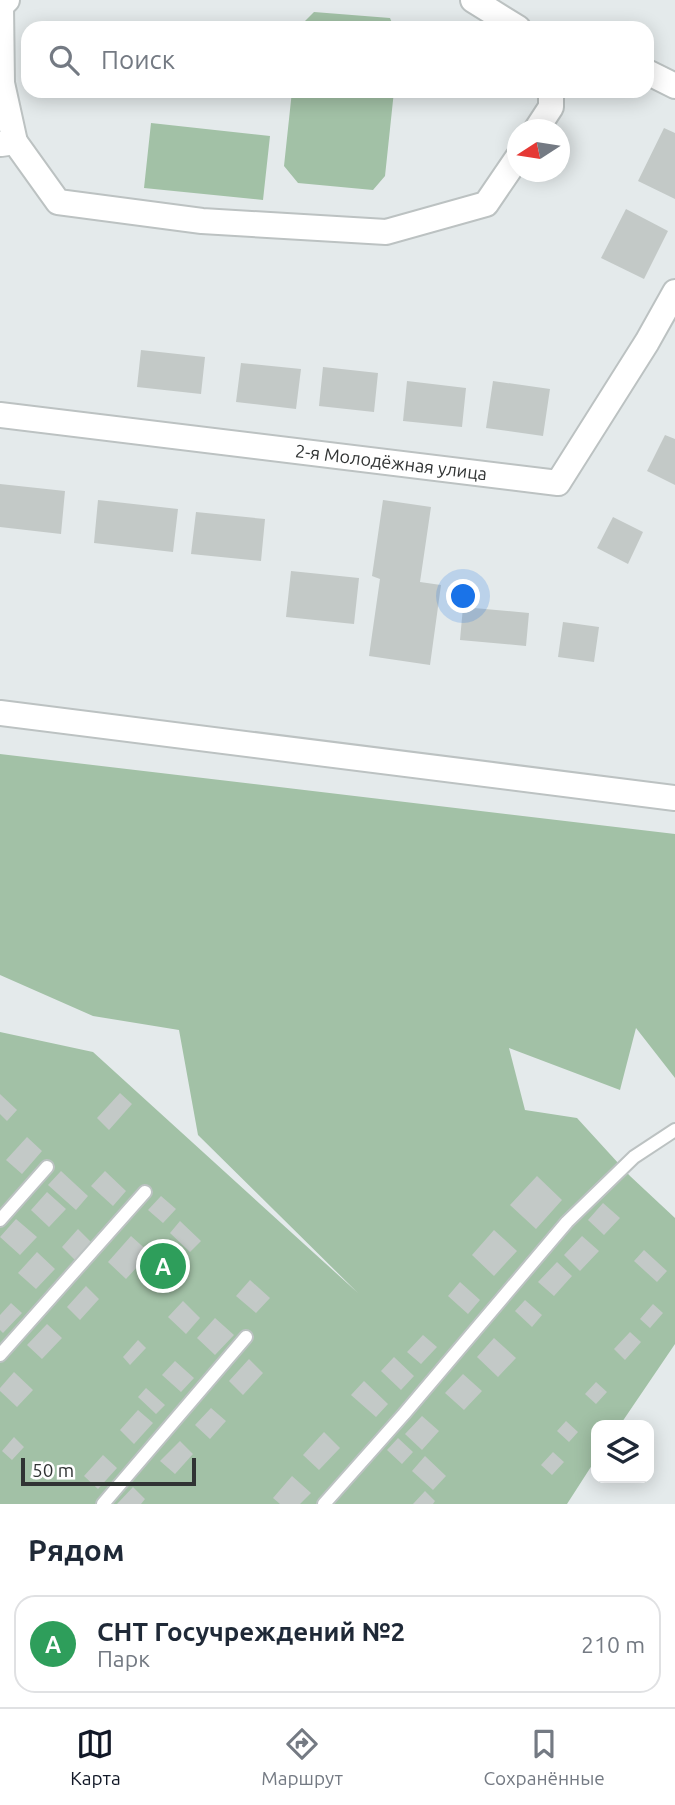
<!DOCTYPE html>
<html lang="ru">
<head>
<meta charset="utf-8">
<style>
	body { margin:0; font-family:Ubuntu,sans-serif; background:#f2f2f3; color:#1f2937 }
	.controls { position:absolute; right:21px; bottom:21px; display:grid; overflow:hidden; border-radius:14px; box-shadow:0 4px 18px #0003 }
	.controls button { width:63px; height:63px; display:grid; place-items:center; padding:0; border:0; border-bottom:2px solid #e0e1e3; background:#fff; color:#1f2937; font:35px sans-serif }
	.compass { position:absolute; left:507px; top:119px; width:63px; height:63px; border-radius:50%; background:#fff; box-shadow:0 4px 18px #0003; rotate:258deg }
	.scale { position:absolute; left:21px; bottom:18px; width:175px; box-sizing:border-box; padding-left:7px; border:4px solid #313434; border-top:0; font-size:19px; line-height:24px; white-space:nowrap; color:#313434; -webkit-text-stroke:5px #fff; paint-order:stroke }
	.you { position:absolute; left:464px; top:597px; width:24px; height:24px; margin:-18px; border:5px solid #fff; border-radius:50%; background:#1a73e8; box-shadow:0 0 0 10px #1a73e833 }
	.badge { display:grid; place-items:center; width:46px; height:46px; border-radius:50%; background:#111827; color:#fff; font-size:23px; font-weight:700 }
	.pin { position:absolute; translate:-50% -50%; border:4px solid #fff; box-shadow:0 2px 7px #0006 }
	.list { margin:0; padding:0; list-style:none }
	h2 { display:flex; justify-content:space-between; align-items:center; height:91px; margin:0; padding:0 28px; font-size:30px }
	h2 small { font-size:23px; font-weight:400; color:#747a83 }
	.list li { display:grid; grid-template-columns:46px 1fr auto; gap:21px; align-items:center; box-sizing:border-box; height:98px; margin:0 14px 14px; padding:0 14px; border:2px solid #e0e1e3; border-radius:21px }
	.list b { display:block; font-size:26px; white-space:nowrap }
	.list p { margin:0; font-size:23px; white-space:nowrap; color:#747a83 }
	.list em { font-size:23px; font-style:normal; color:#747a83 }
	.icon { flex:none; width:38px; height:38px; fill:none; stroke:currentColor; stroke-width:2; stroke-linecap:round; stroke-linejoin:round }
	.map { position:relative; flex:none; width:675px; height:1504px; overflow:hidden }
	.search { position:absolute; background:#fff; box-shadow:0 4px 18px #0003; left:21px; right:21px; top:21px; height:77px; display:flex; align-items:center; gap:18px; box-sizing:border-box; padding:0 24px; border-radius:21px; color:#747a83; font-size:26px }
	.sheet { height:203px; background:#fff }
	nav { display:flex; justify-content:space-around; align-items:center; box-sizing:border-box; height:98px; border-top:2px solid #e0e1e3; background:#fff; font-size:19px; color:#747a83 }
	nav a { display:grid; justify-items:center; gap:4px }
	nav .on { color:#111827 }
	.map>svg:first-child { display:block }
	.green { fill:#a2c1a6 }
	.building { fill:#c3c9c7 }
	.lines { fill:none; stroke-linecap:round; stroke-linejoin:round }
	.lane-casing { stroke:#bcc2c2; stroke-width:16 }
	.street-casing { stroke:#bcc2c2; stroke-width:28 }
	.lane { stroke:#fff; stroke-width:12 }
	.street { stroke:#fff; stroke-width:24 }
	.labels { text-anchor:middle; stroke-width:5; stroke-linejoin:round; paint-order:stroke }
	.street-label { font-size:18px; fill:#313434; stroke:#fff }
</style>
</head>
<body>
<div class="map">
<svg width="675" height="1504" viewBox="0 0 675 1504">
	<rect width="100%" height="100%" fill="#e4eaeb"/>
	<path class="green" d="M314 12 390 18 394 28H298Z
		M292 91H394L385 176 373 190 298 183 284 166Z
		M151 123 270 136 263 200 144 188Z
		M0 754 675 834V1078L636 1028 620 1090 509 1048 525 1110 577 1118 630 1176 675 1218V1344L620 1425H596V1459L567 1504H0V1032L93 1052 358 1293 198 1135 179 1030 93 1016 0 975Z"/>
	<path class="building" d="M664 128 675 133V199L638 181Z
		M626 209 668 231 644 279 601 258Z
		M141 350 205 357 201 394 137 387Z
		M241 363 301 369 296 409 236 402Z
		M323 367 378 373 374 412 319 406Z
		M407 381 466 388 462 427 403 421Z
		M493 381 550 389 543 436 486 428Z
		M665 435 675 439V485L647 471Z
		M0 484 65 491 61 534 0 527Z
		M98 500 178 509 173 552 94 543Z
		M383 500 431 507 420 582 441 585 430 665 369 656 380 579 372 576Z
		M196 512 265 519 261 561 191 554Z
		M613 517 643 532 628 564 597 548Z
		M291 571 359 578 354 624 286 617Z
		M463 607 529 613 526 646 460 640Z
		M563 622 599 627 594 662 558 657Z
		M120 1093 132 1104 109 1130 97 1118Z
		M0 1094 17 1110 7 1121 0 1114Z
		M27 1137 42 1151 22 1174 6 1160Z
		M61 1171 88 1196 76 1210 48 1185Z
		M105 1171 126 1191 113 1206 91 1186Z
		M537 1176 562 1200 536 1229 510 1205Z
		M47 1192 66 1209 49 1227 31 1210Z
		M161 1196 176 1209 163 1223 148 1210Z
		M603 1203 620 1218 604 1235 588 1220Z
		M16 1219 37 1237 20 1255 0 1237Z
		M180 1221 201 1241 190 1252 170 1233Z
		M78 1229 91 1242 75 1260 62 1247Z
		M494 1230 517 1251 494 1276 472 1255Z
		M131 1236 150 1253 126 1279 108 1262Z
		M582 1236 599 1251 580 1271 564 1255Z
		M644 1250 667 1271 657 1282 634 1261Z
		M37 1252 55 1269 36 1289 18 1273Z
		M557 1262 572 1276 554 1296 538 1282Z
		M250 1280 270 1298 256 1313 236 1296Z
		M460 1282 480 1300 468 1314 448 1296Z
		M86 1286 99 1299 80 1320 67 1307Z
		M525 1300 542 1315 532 1327 515 1311Z
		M183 1301 200 1318 186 1334 168 1317Z
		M11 1303 22 1313 3 1333 0 1330V1315Z
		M653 1304 663 1313 650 1328 640 1319Z
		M215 1318 234 1335 215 1355 197 1338Z
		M47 1324 62 1338 42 1359 27 1345Z
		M630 1332 641 1342 625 1360 614 1349Z
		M423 1335 437 1347 421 1364 407 1352Z
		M494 1338 516 1358 498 1377 477 1357Z
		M138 1340 146 1348 130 1365 123 1357Z
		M394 1357 414 1376 401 1390 381 1371Z
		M249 1359 263 1373 243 1395 229 1381Z
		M175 1361 194 1378 181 1392 162 1375Z
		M14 1372 33 1390 17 1407 0 1391V1388Z
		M463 1374 482 1391 464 1410 445 1393Z
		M364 1381 388 1404 376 1417 351 1395Z
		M596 1382 607 1392 596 1404 585 1394Z
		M146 1388 165 1405 156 1414 138 1397Z
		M211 1408 226 1421 210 1439 195 1425Z
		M138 1410 153 1423 134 1444 120 1430Z
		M422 1416 439 1431 422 1450 405 1434Z
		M566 1421 578 1432 569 1442 557 1431Z
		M324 1432 340 1448 319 1470 303 1455Z
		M14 1437 24 1447 12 1460 2 1451Z
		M398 1438 413 1452 402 1464 387 1450Z
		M180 1441 193 1454 175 1474 160 1461Z
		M553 1452 564 1462 552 1475 541 1465Z
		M103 1455 117 1468 98 1489 84 1476Z
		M425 1456 446 1476 433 1490 412 1471Z
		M292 1476 311 1493 300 1504H280L273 1498Z
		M133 1487 145 1499 141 1504H117Z
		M425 1491 435 1501 433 1504H413Z"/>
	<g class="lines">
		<defs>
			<path id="lane" d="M0 1220 47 1167
				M0 1355 145 1192
				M103 1504 246 1337
				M324 1504 404 1414 567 1222 634 1157 675 1130"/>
			<g id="street">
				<path d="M473 0 518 28"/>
				<path d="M647 72 675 86"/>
				<path d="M536 130 551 107V91"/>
				<path d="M15 142 58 202 202 221 386 232 486 204 518 157"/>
				<path d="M1 144 15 142 2 83 1 6 7 0"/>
				<path id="s1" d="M0 415 558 483 647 342 675 292"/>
				<path d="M0 713 675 798"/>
			</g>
		</defs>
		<use href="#lane" class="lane-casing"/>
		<use href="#street" class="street-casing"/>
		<use href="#lane" class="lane"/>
		<use href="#street" class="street"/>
	</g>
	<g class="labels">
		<g class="street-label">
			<text dy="6" stroke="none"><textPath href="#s1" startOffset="394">2-я Молодёжная улица</textPath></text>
		</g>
	</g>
</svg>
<div class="controls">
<button><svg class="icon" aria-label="layers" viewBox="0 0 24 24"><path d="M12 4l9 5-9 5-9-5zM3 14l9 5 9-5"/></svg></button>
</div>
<svg class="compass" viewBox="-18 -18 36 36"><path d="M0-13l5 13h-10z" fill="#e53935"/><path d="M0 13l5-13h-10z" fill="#747a83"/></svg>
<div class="scale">50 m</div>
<div class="you"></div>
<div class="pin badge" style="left:163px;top:1266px;background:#2e9e5b">A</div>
<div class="search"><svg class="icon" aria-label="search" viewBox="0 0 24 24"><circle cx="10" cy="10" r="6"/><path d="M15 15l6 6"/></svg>Поиск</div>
</div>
<section class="sheet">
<h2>Рядом<small></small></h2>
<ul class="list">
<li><span class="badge" style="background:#2e9e5b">A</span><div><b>СНТ Госучреждений №2</b><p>Парк</p></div><em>210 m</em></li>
</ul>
</section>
<nav>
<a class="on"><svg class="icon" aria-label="map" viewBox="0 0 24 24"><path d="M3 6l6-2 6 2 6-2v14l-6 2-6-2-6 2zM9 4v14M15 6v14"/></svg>Карта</a>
<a><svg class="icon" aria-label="directions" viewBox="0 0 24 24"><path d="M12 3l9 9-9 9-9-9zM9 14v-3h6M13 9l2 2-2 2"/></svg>Маршрут</a>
<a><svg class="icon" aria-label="saved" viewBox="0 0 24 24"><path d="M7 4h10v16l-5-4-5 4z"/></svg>Сохранённые</a>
</nav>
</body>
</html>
